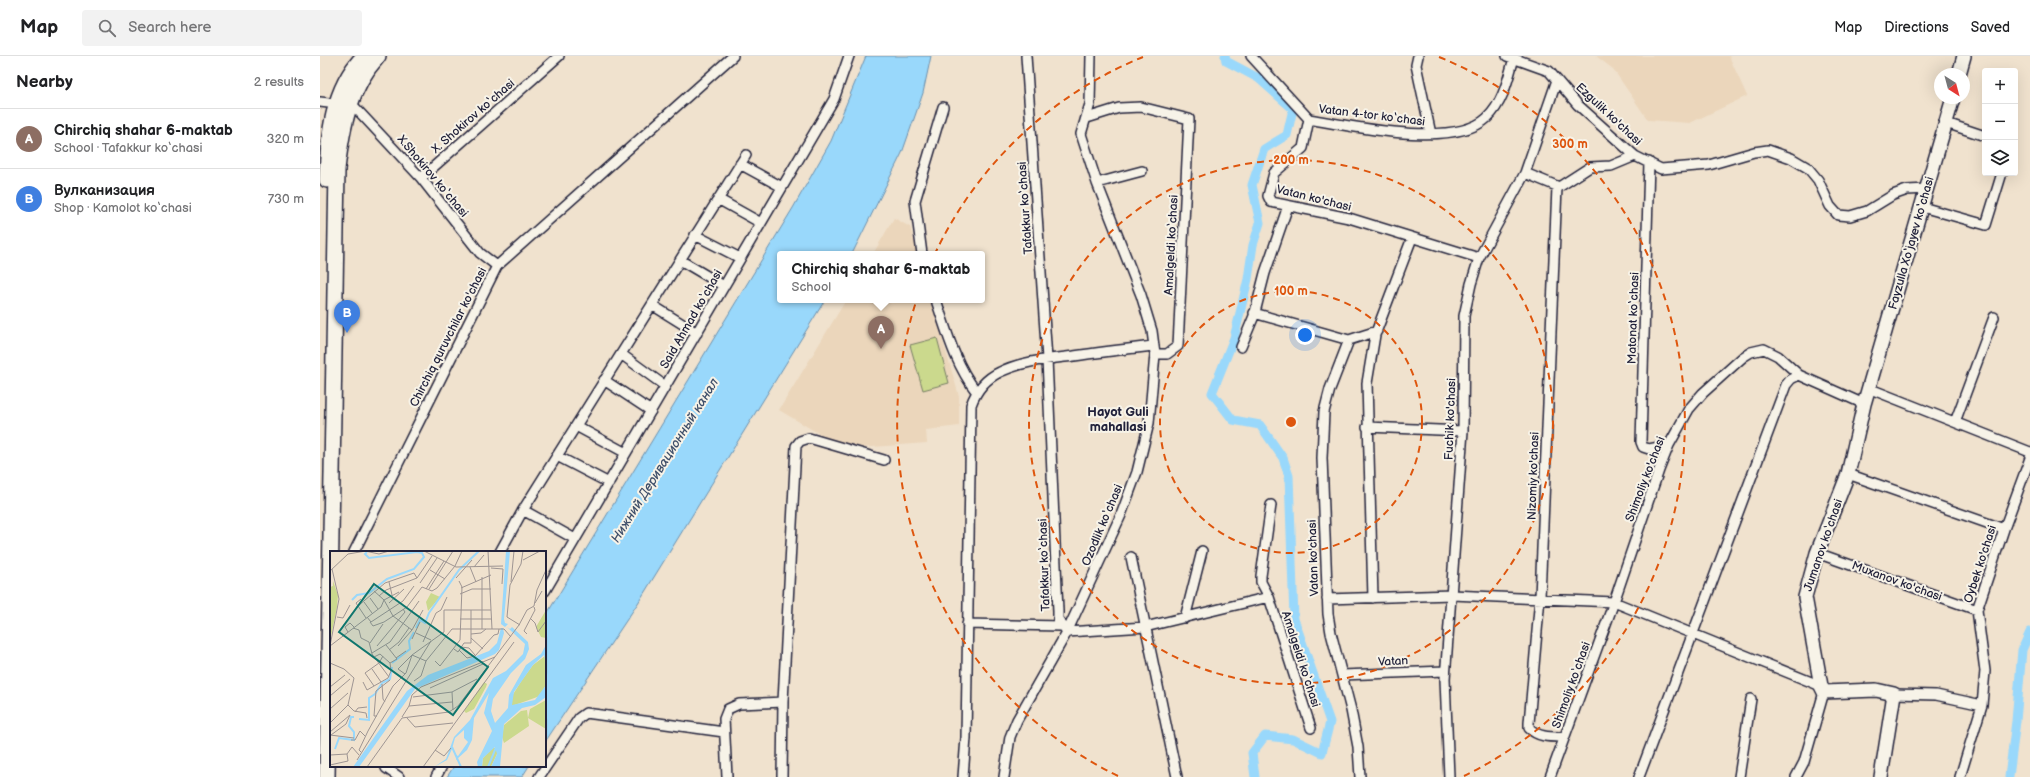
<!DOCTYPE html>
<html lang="en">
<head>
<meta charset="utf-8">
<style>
	body { margin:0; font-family:"Balsamiq Sans",sans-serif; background:#f2f2f2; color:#202124 }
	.controls { position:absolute; right:12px; top:12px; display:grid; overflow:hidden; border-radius:4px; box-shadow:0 4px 16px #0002 }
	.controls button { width:36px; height:36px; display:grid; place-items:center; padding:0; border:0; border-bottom:1px solid #e0e0e0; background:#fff; color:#202124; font:20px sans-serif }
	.compass { position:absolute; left:1614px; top:12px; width:36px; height:36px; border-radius:50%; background:#fff; box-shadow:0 4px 16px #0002; rotate:144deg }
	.you { position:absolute; left:985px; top:279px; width:14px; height:14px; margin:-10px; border:3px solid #fff; border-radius:50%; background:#1a73e8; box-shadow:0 0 0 6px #1a73e833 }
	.badge { display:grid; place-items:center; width:26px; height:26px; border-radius:50%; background:#c8321e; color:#fff; font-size:13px; font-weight:700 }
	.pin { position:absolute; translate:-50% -33px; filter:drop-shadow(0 1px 2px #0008) }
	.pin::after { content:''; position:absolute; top:21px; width:14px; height:12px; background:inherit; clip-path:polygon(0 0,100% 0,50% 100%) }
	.popup { position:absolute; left:457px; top:195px; width:208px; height:52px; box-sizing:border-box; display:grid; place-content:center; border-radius:4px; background:#fff; filter:drop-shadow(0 1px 3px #0005); font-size:13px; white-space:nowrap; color:#757577 }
	.popup b { font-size:15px; color:#202124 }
	.popup::after { content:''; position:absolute; left:50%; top:100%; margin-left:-8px; border:8px solid transparent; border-top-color:#fff }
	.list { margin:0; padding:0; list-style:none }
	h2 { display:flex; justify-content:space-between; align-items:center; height:52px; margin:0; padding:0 16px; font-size:17px }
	h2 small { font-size:13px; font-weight:400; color:#757577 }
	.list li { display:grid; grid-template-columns:26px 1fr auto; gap:12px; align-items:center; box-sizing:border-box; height:60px; padding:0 16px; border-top:1px solid #e0e0e0 }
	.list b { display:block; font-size:15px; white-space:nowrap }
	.list p { margin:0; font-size:13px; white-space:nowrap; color:#757577 }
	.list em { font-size:13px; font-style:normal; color:#757577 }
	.icon { flex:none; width:22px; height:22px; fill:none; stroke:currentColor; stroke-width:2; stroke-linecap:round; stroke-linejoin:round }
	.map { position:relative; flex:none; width:1710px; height:721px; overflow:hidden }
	header { display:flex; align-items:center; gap:24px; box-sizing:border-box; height:56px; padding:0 20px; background:#fff; border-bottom:1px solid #e0e0e0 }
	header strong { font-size:19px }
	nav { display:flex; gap:22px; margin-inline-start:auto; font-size:14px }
	.search { width:280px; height:36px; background:#f2f2f2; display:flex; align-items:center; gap:10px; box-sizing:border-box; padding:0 14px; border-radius:4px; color:#757577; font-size:15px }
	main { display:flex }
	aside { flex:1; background:#fff }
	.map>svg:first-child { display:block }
	.built { fill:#ebd6bb }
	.green { fill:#cbd98d; stroke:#767e64 }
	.water { fill:#99d8fb; stroke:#698fae }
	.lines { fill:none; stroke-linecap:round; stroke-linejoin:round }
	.canal { stroke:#99d8fb; stroke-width:9 }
	.street-casing { stroke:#22223b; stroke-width:12 }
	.secondary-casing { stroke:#22223b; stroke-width:16 }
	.primary-casing { stroke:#22223b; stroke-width:18 }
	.street { stroke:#f7f3e8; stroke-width:9 }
	.secondary { stroke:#f7f3e8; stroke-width:13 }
	.primary { stroke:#f7f3e8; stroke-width:15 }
	.ring { fill:none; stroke:#de560e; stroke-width:2; stroke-dasharray:7 5 }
	.labels { text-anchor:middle; stroke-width:4; stroke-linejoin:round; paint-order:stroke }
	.street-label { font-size:12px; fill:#22223b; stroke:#f7f3e8 }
	.neighbourhood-label { font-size:13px; font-weight:bold; fill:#22223b; stroke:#f7f3e8 }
	.water-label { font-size:13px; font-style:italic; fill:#40506b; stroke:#f7f3e8 }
	.inset-river { fill:none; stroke:#99d8fb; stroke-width:2 }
	.inset-road { fill:none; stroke:#9e9593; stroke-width:1 }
	.view { fill:#0f766e; fill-opacity:0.15; stroke:#0f766e; stroke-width:2 }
	.inset-edge { fill:none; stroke:#22223b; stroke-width:2 }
	.centre { fill:#de560e; stroke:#f7f3e8; stroke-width:2 }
	.ring-label { font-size:12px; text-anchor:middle; font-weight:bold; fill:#de560e; stroke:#f7f3e8; stroke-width:4; stroke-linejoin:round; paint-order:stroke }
</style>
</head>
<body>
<header>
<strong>Map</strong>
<div class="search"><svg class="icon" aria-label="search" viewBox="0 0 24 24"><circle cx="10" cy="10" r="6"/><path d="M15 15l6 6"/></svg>Search here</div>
<nav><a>Map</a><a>Directions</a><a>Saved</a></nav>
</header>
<main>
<aside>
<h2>Nearby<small>2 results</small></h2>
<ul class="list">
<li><span class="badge" style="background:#8d6e63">A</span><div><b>Chirchiq shahar 6-maktab</b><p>School · Tafakkur ko‘chasi</p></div><em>320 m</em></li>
<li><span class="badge" style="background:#3f7fe0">B</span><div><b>Вулканизация</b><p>Shop · Kamolot ko‘chasi</p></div><em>730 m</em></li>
</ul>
</aside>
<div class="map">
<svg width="1710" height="721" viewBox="0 0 1710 721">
	<rect width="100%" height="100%" fill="#f0e2ce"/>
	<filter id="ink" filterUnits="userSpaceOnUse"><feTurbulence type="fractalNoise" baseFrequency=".025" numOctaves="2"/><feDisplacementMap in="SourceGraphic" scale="8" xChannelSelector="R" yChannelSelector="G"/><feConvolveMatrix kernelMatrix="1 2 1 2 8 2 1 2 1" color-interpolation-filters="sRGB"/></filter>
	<g filter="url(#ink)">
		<path class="built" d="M1276 0H1409L1427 40 1370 67 1328 64 1293 13Z
			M574 162 590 171 598 198H553Z
			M526 244H611L639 340V370L606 374 607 387 525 393 459 354Z"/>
		<path class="green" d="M617 282 629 327 603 334 590 289Z"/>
		<path class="water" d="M546 0H611L603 37 582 97 532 198H460V244H505L318 547 225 686V561L473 152 511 85Z
			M134 710H209L202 721H127Z"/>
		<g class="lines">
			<path class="canal" d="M905 0 906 5 938 22 973 53 967 79 944 93 932 129 940 167 933 189 928 223 914 282 892 337 913 364 940 369 963 402 969 420 974 563 1010 666 1002 697 973 683 945 680 932 697 935 721
				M1689 721 1696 665 1702 594 1710 576"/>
			<defs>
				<path id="street" d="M706 0 727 303 738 555V563L747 576
					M931 0 989 63
					M1098 0 1096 9 1111 78
					M1187 0 1229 15 1258 49 1315 100 1341 113 1389 109 1434 96 1448 94 1471 102 1488 112 1498 124 1510 150 1518 159 1530 160 1547 155 1573 139 1587 134 1608 133
					M0 46 17 48
					M30 46 101 122 160 197 177 210
					M767 62 799 52 821 51 869 63 858 290 847 298H835
					M989 63 983 92 954 117 948 140 951 146 1029 162 1159 202
					M989 63C1030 70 1134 93 1167 62 1183 47 1188 23 1194 2
					M1626 67 1665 80
					M1329 106 1321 386 1323 391 1329 393 1349 389
					M420 108 462 131
					M1205 117 1239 131 1270 111 1291 110 1315 100
					M101 122 239 0
					M777 127 822 115
					M1237 131 1220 541 1209 667V672C1219 682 1231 681 1244 681
					M398 143 441 167
					M1602 151 1666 169 1682 117
					M375 179 420 202
					M602 198 595 145 623 51
					M360 204 404 230
					M616 244C627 276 635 308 656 335
					M332 249 377 277
					M934 257 1029 284 1057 275
					M1029 284 1010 333 1004 356 1002 402 1008 558 1011 577 1031 654 1038 691 1040 721
					M921 291 934 260 945 217 968 150
					M301 298 345 330
					M284 324 331 355
					M1548 332 1710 396
					M1635 366 1674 261
					M256 370 306 397
					M1047 371 1143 375
					M237 400 289 427
					M1528 418 1684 473
					M951 449 941 520V526L949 541 991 672
					M203 454 255 483
					M34 496 177 210 413 0
					M180 496 203 454 426 99
					M1497 497 1657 554
					M811 501 857 721
					M225 535 514 43 529 0
					M1053 542 1047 327 1055 279 1092 182
					M1007 543 1132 539 1294 546 1501 630
					M865 562 882 495
					M647 568 742 570
					M747 576 825 571 949 541
					M1022 619 1125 615
					M1574 638 1616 639 1662 649
					M68 710 66 712 79 721
					M116 721 122 710
					M219 721 259 662 266 657 404 676
					M407 721 404 663 408 653 419 648 463 646
					M462 721 463 646 476 390 480 385 489 382 564 404
					M643 721 646 682 651 349C656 335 665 323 680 316 702 305 730 303 754 300 781 296 807 293 833 290
					M684 721 690 681 697 664 747 576 801 459 817 416 829 367 835 298 832 275 821 239 777 127 761 78 770 48 771 0
					M1129 721 1125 623 1143 375 1144 260 1151 228 1159 202 1205 117 1237 24
					M1230 721 1294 546 1339 414 1349 389 1369 353 1383 337 1423 301 1431 296 1444 293 1458 300 1479 319
					M1319 721 1466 329 1471 323 1479 319 1544 348
					M1419 721 1431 643
					M1476 721 1484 706 1504 636
					M1640 721 1662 649 1665 615 1657 554 1684 473 1710 402"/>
				<path id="secondary" d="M1639 18 1644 0
					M1561 721 1574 638 1556 634 1504 636 1501 630 1485 541 1497 497 1528 418 1544 348 1633 42"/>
				<path id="primary" d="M7 124C8 81 12 33 44 0
					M7 721 17 113C22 71 29 32 58 0"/>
			</defs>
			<use href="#street" class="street-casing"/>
			<use href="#secondary" class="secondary-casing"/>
			<use href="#primary" class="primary-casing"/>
			<use href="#street" class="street"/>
			<use href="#secondary" class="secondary"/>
			<use href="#primary" class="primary"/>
		</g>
	</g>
	<g class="ring">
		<circle cx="971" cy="366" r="131"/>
		<circle cx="971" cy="366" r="262"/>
		<path d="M798 720A394 394 0 0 1 823 1M1119 1A394 394 0 0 1 1144 720"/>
	</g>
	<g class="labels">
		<g class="street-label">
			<text transform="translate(1289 58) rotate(43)" y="4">Ezgulik ko'chasi</text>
			<text transform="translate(1052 59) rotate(7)" y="4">Vatan 4-tor ko‘chasi</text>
			<text transform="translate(153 60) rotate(-41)" y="4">X. Shokirov ko‘chasi</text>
			<text transform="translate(113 120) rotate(50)" y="4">X.Shokirov ko‘chasi</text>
			<text transform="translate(994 142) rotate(14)" y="4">Vatan ko'chasi</text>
			<text transform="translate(705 152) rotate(-94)" y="4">Tafakkur ko‘chasi</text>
			<text transform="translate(1591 187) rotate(-74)" y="4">Fayzulla Xo‘jayev ko‘chasi</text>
			<text transform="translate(851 189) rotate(-87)" y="4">Amalgeldi ko‘chasi</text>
			<text transform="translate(1313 262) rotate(-88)" y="4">Matonat ko‘chasi</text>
			<text transform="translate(371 263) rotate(-60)" y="4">Said Ahmad ko‘chasi</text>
			<text transform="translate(128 281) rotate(-63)" y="4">Chirchiq quruvchilar ko'chasi</text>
			<text transform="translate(1130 363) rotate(-88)" y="4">Fuchik ko'chasi</text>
			<text transform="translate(1213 420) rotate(-88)" y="4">Nizomiy ko'chasi</text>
			<text transform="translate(1325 423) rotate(-69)" y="4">Shimoliy ko'chasi</text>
			<text transform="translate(782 469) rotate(-67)" y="4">Ozodlik ko‘chasi</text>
			<text transform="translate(1503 489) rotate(-71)" y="4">Jumanov ko‘chasi</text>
			<text transform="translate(993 502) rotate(-92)" y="4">Vatan ko'chasi</text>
			<text transform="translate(1660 508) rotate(-72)" y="4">Oybek ko'chasi</text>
			<text transform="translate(724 509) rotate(-92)" y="4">Tafakkur ko‘chasi</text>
			<text transform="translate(1577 525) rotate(20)" y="4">Muxanov ko'chasi</text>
			<text transform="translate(981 603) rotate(72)" y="4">Amalgeldi ko‘chasi</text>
			<text transform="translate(1073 605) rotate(-3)" y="4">Vatan</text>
			<text transform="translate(1251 629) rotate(-70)" y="4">Shimoliy ko‘chasi</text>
		</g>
		<g class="neighbourhood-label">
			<text x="798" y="360">Hayot Guli<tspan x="798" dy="15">mahallasi</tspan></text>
		</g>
		<g class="water-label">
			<text transform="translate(344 404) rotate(-58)" y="5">Нижний Деривационный канал</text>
		</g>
	</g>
	<g transform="translate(10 495)">
		<rect width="216" height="216" fill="#f0e2ce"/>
		<path d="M3 30 8 44 7 56 0 90V36L3 35ZM101 42 110 46 98 60 96 51ZM216 59V87L211 86 206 76ZM215 105 216 134 210 145 182 155V145L192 129 203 114ZM154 131 157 133 156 136 144 158 136 162 134 160ZM216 149V178L198 167 200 158ZM197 159 199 175 174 192 172 186 174 174 191 160ZM163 196 167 198V203L161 216H152L153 207Z" fill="#cbd98d"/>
		<path d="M176 0H180L174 68 175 72 178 73 175 76 171 73ZM177 76 180 78 182 76 198 91 199 98 195 108 181 122 163 148 161 160 165 172 178 157 179 144 196 114 211 103 216 94V112L214 104 203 114 184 141 182 154 205 149 216 134V146L205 154 192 157 174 173 170 216H161L167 203 165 196 153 207 152 216H148L147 211 162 180 154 162 159 142 144 167 142 189 137 199 126 209V204L128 205 138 191 134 187V179L125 187 122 198 117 209 104 216 116 208 124 186 140 169 163 127 176 120 193 103 195 93ZM171 77H173L174 82 169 99 165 103 85 138 29 216H23L77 140 98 124 159 100 167 92Z" fill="#99d8fb"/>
		<path class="inset-river" d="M22 49 27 44 39 42 57 28 84 18 94 6 92 2 87 1 39 7 35 3 37 1M86 77 90 69 95 72 99 62 129 19 149 0M62 112 80 98 79 90 84 81M52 132 60 128 62 116M29 168 39 169V147L45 143 52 132M122 196 131 216M5 198 9 187 24 189V181L19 175 21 166H24M158 216 167 194"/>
		<path class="inset-road" d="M35 0 49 3 59 0M94 0 126 16 173 15M158 0 162 78M193 9 210 0M140 16 146 31M144 16 154 4M161 17 173 18 172 33M100 19 115 28M0 20 18 3 36 0M152 26V78M87 27 102 5M126 27 142 9M59 31 62 44M181 31 184 0M90 32 107 7M92 36 102 40 107 37 125 15 132 0M131 37 161 24M96 38 114 10M99 38 123 0M44 40 54 49 63 65 82 79M130 43 142 38H161M49 45 56 39 87 27M40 47 48 58M31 48 26 52 36 67M54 49 69 41M34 51 42 62M59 52 74 38M205 52 212 40M28 55 55 32 84 22 87 27M114 59H161M7 66 13 67 20 54M37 66 41 71 73 50 84 35M200 67 205 72 208 81 216 70M130 68H161M40 71 43 75 54 71 77 56 92 36M190 74 177 66 180 34 191 13 193 0M23 77 29 79 31 87 39 91 42 103 59 126M18 81 15 76 20 72 24 76M86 82 101 89M141 83 151 82 156 78M197 83 194 80 205 59 204 56M141 87 153 98M82 88 90 71M93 91 106 62 111 59 117 46M40 92 53 73M56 94 67 108 60 112M0 95 9 48 2 18M0 95 51 56 54 49M47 95 75 61 73 58M68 95 82 79 93 59M131 96 139 97 145 104M124 98 128 101 134 92H141V59M59 99 69 91 79 77M129 99 137 107 145 105 164 84 168 83 169 78M42 102 60 91 89 50M82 104 96 110M44 106 50 103 60 112M66 107 76 100M96 110 122 78H174L181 86M105 110 110 115 130 89 132 36 129 30M0 112 14 118 24 127 18 154M42 118 51 131M75 123 68 118 82 104M84 130 91 125 96 110M33 131 37 139 58 127 61 120 60 112M52 133 53 148 55 151M44 135 35 122 49 112 53 105M0 136 15 124M100 137 153 113 152 110M122 141 123 159M0 145 20 128M83 146 122 141 147 128M18 154 24 160 36 162 37 167M79 155 122 151M0 158 18 142M25 161 28 157 37 156M47 165H44L46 140 60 129M72 166 79 155 82 144 91 136 165 106M77 167 85 176 123 172M0 172 18 154M0 181 20 164M0 184 24 187M1 184 16 173 20 164M21 189H25L30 180 35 185M105 199 114 205 121 197M31 201 29 199 38 180 63 135 76 122 82 104 114 81V59M17 203 22 196 29 204M0 204 17 203 18 210 0 214M27 209 101 90M37 216 72 167 119 161 128 155 189 74 197 59 204 55 207 39 216 19M93 216 184 91"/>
		<path class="view" d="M44 33 158 116 123 164 9 81Z"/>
		<rect width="216" height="216" class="inset-edge"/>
	</g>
	<circle cx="971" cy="366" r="6" class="centre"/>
	<g class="ring-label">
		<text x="1250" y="92">300 m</text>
		<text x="971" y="108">200 m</text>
		<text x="971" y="239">100 m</text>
	</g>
</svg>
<div class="controls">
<button>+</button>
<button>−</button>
<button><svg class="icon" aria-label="layers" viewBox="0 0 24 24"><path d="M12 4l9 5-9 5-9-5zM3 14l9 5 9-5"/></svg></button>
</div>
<svg class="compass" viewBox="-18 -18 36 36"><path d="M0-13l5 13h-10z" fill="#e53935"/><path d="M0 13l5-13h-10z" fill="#757577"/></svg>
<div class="you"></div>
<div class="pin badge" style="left:561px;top:293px;background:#8d6e63">A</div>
<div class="popup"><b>Chirchiq shahar 6-maktab</b>School</div>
<div class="pin badge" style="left:27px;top:277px;background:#3f7fe0">B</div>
</div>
</main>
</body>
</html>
